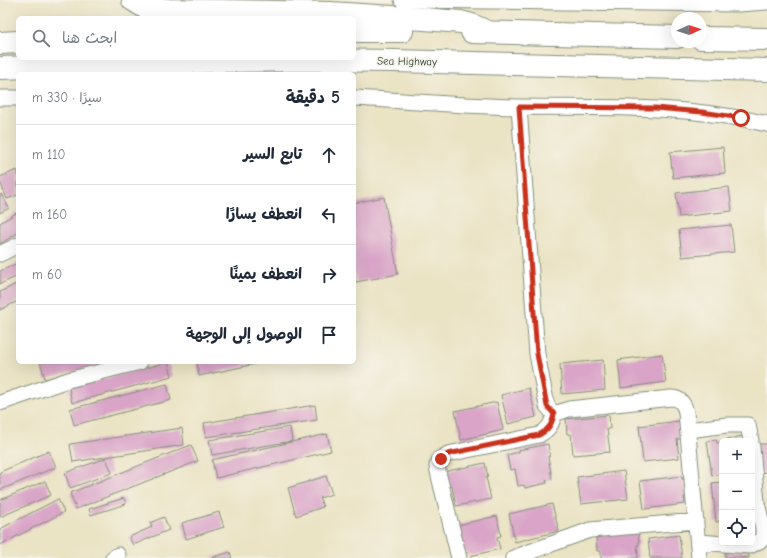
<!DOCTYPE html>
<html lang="ar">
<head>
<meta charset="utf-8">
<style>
	body { margin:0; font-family:"Comic Neue","Playpen Sans Arabic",sans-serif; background:#f2f2f3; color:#1f2937; direction:rtl }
	.controls { position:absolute; right:12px; bottom:12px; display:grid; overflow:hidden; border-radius:6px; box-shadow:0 4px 16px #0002 }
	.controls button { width:36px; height:36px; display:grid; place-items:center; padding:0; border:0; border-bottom:1px solid #e0e1e3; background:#fff; color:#1f2937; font:20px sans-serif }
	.compass { position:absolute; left:671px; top:12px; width:36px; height:36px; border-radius:50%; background:#fff; box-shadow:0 4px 16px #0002; rotate:87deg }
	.stop { position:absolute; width:12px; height:12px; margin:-9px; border:3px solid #c8321e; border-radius:50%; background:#fff }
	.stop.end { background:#c8321e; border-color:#fff; box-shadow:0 1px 4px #0008 }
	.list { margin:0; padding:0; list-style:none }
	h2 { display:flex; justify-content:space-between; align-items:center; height:52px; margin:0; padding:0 16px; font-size:17px }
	h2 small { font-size:13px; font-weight:400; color:#747a83 }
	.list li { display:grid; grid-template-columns:26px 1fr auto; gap:12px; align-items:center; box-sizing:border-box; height:60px; padding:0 16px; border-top:1px solid #e0e1e3 }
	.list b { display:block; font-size:15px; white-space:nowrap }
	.list em { font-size:13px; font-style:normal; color:#747a83 }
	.icon { flex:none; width:22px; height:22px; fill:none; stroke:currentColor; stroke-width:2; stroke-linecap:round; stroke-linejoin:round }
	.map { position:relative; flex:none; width:767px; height:558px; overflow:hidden; direction:ltr }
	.search { position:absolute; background:#fff; box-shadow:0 4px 16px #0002; left:16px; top:16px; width:340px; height:44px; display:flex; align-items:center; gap:10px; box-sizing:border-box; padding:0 14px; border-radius:6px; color:#747a83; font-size:15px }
	.panel { position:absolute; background:#fff; box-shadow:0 4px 16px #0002; left:16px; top:72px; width:340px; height:292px; border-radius:6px; direction:rtl }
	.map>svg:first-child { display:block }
	.building { fill:#d9a4c7 }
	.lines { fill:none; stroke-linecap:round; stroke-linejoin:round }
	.minor-casing { stroke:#84907c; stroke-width:17 }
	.highway-casing { stroke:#84907c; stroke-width:24 }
	.minor { stroke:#fff; stroke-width:15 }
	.highway { stroke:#fff; stroke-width:22 }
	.route { stroke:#c8321e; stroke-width:5 }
	.labels { text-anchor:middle; stroke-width:3.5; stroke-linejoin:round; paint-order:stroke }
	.street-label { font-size:11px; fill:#1f3d34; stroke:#f7f3e8 }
</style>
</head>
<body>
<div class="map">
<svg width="767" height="558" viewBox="0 0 767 558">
	<rect width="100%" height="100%" fill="#f7f3e8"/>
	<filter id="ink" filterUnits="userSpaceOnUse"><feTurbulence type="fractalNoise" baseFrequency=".025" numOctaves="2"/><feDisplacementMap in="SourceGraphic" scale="8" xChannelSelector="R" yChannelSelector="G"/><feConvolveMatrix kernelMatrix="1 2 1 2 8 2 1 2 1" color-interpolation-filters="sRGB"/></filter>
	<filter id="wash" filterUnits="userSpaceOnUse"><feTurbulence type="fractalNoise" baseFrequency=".012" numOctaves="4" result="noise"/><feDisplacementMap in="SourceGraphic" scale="16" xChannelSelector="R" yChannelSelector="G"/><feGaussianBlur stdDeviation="0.9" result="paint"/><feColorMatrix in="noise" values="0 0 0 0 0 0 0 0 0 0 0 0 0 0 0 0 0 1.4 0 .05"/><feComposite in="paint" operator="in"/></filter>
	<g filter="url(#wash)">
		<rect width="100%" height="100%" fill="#eae3c4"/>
		<g id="blocks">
			<path class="building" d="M723 147 725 173 673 178 670 152Z
				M17 170 18 174V195L7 199 0 182V177Z
				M729 187 732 211 679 217 676 193Z
				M1 194 9 208 0 213V195Z
				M384 197 398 274 356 282 354 271V203Z
				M18 212V233L0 244V223Z
				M731 225 734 252 682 257 679 230Z
				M18 263V276L0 284V271Z
				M18 283V301L0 310V292Z
				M662 354 666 382 621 388 618 360Z
				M603 360 605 390 562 394 560 364Z
				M40 362H107L108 363 45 379Z
				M168 362 172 376 72 403 69 388Z
				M199 362H260V363L199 376 197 363Z
				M167 384 171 400 74 425 70 409Z
				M529 388 536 417 508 424 501 395Z
				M497 402 503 430 461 440 455 411Z
				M315 405 317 420 206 437 204 423Z
				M609 415 610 429H607L610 452 573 455 571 434H567L566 419Z
				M679 421 681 439H677L679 458 643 462 639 426Z
				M290 427 292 441 212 455 209 440Z
				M182 428 184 445 73 462 70 444Z
				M327 434 331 451 216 478 212 460Z
				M743 436 744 441H727V439Z
				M716 440 717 443 722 442V474L712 476 707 441Z
				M548 444 550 456H548L552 479 546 480 547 483 525 488 524 485 518 486 515 469 510 470 507 455 519 452V450Z
				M756 444H767V472L758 473Z
				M191 445 198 461 76 509 70 493Z
				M49 451 56 467 0 490V472Z
				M106 458 112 473 70 488 65 473Z
				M485 463 488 477H486L491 499 456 506 452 486 447 487 443 472Z
				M624 471 628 499 581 504 577 477Z
				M326 476 332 494 320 498 323 507 296 516 288 488Z
				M682 476V479H686L688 497H684L685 504 644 509 640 481Z
				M45 481 51 495 0 517V500Z
				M722 482V521L716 522 712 483Z
				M124 498 126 504 91 515 89 509Z
				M58 499 64 512 0 545V529Z
				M552 504 559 531 515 542 509 514Z
				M219 512 224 527 186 539 182 523Z
				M497 516 501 536 497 537 500 549 470 556 468 552 465 553 453 526Z
				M164 517 169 530 133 545 129 537 152 527 150 523Z
				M638 531 639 545H637L638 558H601V551H597L596 534Z
				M679 535 682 558H650L648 539Z
				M748 551 749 558H725V553Z
				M230 552 232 558H211Z"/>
		</g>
	</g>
	<g filter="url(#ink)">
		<use href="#blocks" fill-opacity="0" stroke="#84907c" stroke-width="1"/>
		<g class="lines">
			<defs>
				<path id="minor" d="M402 0 738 4 767 2
					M0 98H18
					M354 98C409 101 465 106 520 107 603 108 686 104 767 124
					M519 107 537 354 547 406 554 414 569 409 671 398C681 398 684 404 686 412L699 558
					M0 254 18 245
					M0 403 68 380 140 362
					M688 430 727 425H748L751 441
					M699 542 750 546 763 539V528L757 503 752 447
					M113 558 118 555
					M459 558 439 476 437 466 441 459 448 454 539 435C548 430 552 425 554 414
					M513 558 590 530 696 521"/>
				<path id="highway" d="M133 0 146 8 168 10 330 13 424 19 461 22 472 25 487 32
					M354 31H402
					M472 32 677 37
					M701 38 767 39
					M0 43 18 42
					M0 68 227 61 310 60 394 61 767 70"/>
			</defs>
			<use href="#minor" class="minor-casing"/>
			<use href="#highway" class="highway-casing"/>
			<use href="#minor" class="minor"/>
			<use href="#highway" class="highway"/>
		</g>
	</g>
	<g class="lines" filter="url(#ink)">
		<path class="route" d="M441 459 448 454 539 435C548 430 552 425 554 414L547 406 537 354 519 107 655 108 702 112 741 118"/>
	</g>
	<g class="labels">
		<g class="street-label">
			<text transform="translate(407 61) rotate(1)" y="4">Sea Highway</text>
		</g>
	</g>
</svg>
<div class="controls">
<button>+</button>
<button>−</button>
<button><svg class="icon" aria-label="locate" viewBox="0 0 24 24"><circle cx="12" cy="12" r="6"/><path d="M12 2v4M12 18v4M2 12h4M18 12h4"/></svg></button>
</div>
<svg class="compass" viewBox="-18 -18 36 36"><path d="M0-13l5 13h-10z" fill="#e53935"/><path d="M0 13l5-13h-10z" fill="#747a83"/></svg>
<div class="stop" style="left:741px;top:118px"></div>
<div class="stop end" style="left:441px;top:459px"></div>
<div class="search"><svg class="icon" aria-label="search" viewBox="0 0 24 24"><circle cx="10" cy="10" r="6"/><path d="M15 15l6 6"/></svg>ابحث هنا</div>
<section class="panel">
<h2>5 دقيقة<small>سيرًا · 330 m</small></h2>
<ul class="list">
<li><svg class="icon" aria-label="ahead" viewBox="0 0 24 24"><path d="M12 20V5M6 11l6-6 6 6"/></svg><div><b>تابع السير</b></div><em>110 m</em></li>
<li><svg class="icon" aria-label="left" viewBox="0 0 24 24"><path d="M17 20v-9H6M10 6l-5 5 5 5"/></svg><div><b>انعطف يسارًا</b></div><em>160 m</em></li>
<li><svg class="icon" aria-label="right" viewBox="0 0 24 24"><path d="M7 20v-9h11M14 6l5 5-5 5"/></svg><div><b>انعطف يمينًا</b></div><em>60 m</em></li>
<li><svg class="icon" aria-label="arrive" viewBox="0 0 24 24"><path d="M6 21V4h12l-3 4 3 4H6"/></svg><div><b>الوصول إلى الوجهة</b></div></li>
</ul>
</section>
</div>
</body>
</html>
